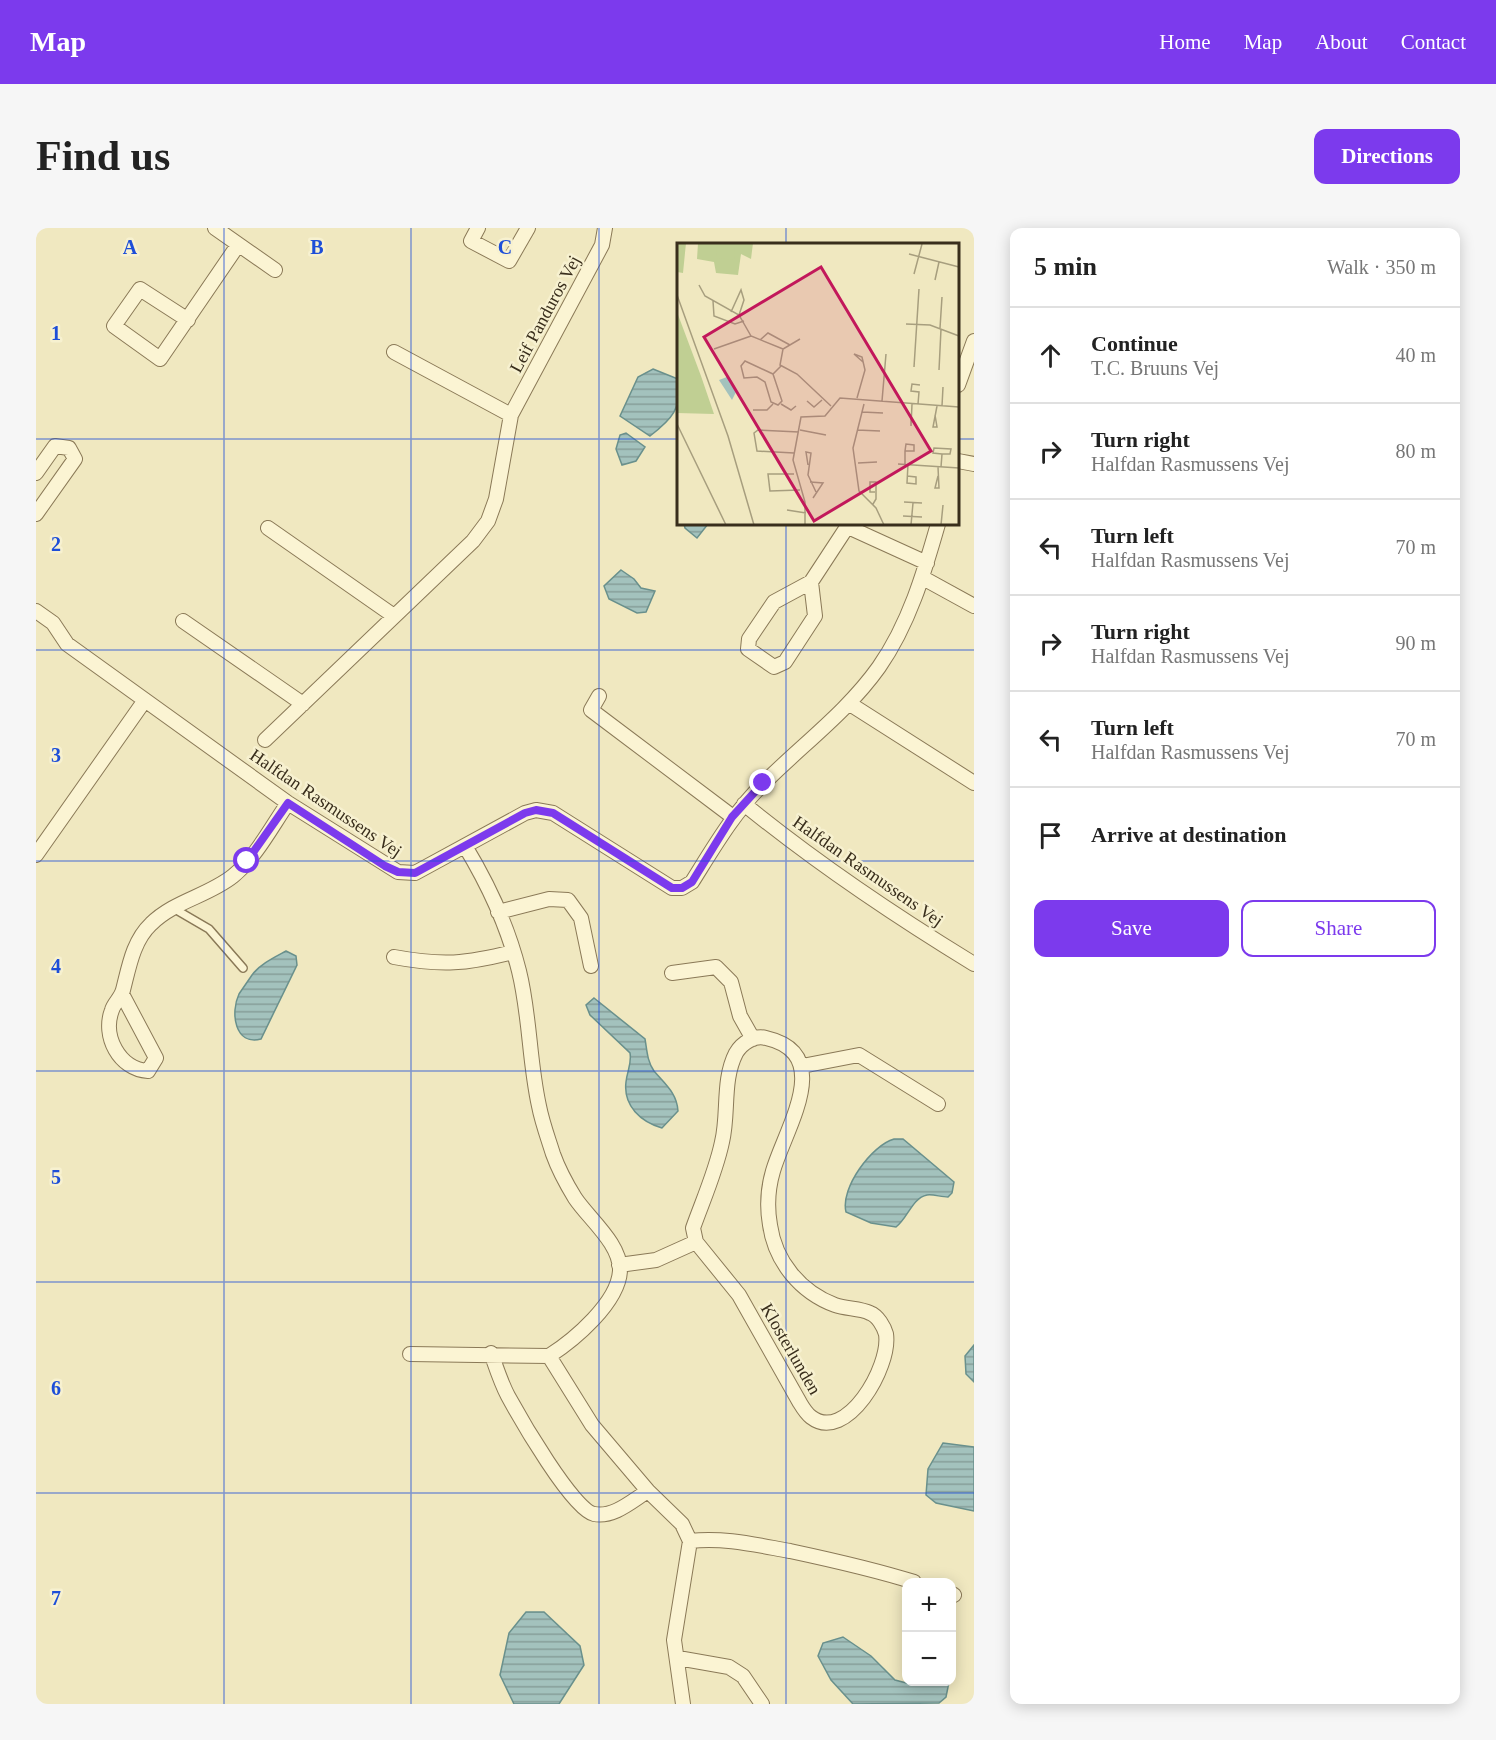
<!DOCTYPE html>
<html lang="en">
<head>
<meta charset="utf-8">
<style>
	body { margin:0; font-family:Georgia,serif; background:#f6f6f6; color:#222 }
	.controls { position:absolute; right:18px; bottom:18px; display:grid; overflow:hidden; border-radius:12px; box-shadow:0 3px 15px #0003 }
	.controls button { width:54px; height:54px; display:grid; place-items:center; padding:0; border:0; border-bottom:2px solid #e0e0e0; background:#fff; color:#222; font:30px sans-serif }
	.stop { position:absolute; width:18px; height:18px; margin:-14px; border:4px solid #7c3aed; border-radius:50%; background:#fff }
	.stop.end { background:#7c3aed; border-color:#fff; box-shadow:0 2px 6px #0008 }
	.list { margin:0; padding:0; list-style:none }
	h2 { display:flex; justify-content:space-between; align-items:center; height:78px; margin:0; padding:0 24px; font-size:26px }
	h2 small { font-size:20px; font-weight:400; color:#767676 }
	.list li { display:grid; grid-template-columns:39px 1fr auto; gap:18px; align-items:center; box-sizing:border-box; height:96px; padding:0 24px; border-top:2px solid #e0e0e0 }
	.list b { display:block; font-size:22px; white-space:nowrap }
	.list p { margin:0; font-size:20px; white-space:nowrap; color:#767676 }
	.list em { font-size:20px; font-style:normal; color:#767676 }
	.actions { display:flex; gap:12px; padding:18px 24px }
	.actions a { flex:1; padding:14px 0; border:2px solid #7c3aed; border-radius:12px; text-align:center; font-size:21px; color:#7c3aed }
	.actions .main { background:#7c3aed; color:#fff }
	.icon { flex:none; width:33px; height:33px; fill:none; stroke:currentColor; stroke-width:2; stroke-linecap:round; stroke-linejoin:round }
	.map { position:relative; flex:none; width:938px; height:1476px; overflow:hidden; border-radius:12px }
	header { display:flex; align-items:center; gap:36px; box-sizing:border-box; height:84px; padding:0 30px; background:#7c3aed; color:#fff }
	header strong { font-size:28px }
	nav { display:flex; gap:33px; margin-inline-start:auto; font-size:21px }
	.intro { display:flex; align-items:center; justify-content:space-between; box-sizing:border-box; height:144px; padding:0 36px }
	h1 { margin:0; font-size:42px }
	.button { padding:15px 27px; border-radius:12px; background:#7c3aed; color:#fff; font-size:21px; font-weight:700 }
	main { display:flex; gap:36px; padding:0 36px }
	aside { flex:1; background:#fff; border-radius:12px; box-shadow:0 3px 15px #0003 }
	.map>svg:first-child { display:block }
	.water { fill:url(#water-rules); stroke:#69908c; stroke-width:1.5 }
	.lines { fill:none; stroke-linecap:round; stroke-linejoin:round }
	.service-casing { stroke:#8a7957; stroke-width:10 }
	.minor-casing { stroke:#8a7957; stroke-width:16 }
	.service { stroke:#fbf4d3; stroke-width:7 }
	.minor { stroke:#fbf4d3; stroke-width:14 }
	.route { stroke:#7c3aed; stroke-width:8 }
	.grid { fill:none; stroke:#1d4ed8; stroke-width:1.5; stroke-opacity:0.55 }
	.labels { text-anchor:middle; stroke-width:5; stroke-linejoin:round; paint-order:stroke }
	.street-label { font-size:18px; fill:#392e1c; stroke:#f7f1d0 }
	.inset-road { fill:none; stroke:#a79e7e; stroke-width:1.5 }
	.view { fill:#c2185b; fill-opacity:0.15; stroke:#c2185b; stroke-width:3 }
	.inset-edge { fill:none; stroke:#392e1c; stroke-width:3 }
	.grid-label { font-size:20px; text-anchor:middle; font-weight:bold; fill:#1d4ed8; stroke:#f7f1d0; stroke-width:5; stroke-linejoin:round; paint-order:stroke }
</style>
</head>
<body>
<header>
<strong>Map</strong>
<nav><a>Home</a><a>Map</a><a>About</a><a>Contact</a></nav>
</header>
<div class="intro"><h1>Find us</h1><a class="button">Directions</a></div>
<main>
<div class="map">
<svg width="938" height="1476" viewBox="0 0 938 1476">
	<defs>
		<pattern id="water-rules" width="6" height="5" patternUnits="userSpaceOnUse" patternTransform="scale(1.5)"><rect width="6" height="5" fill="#a3c2bd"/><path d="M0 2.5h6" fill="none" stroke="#869e99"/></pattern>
	</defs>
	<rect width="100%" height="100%" fill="#f0e8c0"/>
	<path class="water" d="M617 141 642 151C646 181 636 191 614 208L584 188 602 149Z
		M590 205 609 219 600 233 586 237 580 221 584 207Z
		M648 296H672L661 310 649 300Z
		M585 342 598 351 605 360 619 363 610 384 601 385 573 371 568 358Z
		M250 723 260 728 261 737 225 811C199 818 194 785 203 766 207 760 212 753 216 747 224 736 239 729 250 723Z
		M558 770 609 811C611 822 611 833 618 843 629 856 641 865 642 883L626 900C605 894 587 878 590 854 591 843 596 836 594 825L554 787 550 777Z
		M858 911H867L918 954 916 965 912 969C905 969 897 966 891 967 876 970 872 990 860 999L835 995 810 984C804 960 836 917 858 911Z
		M938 1117V1154L930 1146 929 1128Z
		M907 1215 938 1219V1283L900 1275 890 1267 892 1241Z
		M490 1384H508L544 1418 548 1437 523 1476H478L464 1447 473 1405Z
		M807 1409 835 1428 859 1452 878 1457 913 1454 910 1469 903 1475 817 1476 795 1452 782 1428 787 1415Z"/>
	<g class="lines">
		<defs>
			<path id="service" d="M137 680 173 701 207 740"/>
			<path id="minor" d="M179 0 239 42
				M442 0 435 13 473 33 492 0
				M152 92 104 61 78 98 124 131 202 17
				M358 124 475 187
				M922 157 938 113
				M922 233 938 236
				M0 245 19 218 33 220 39 231 0 286
				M812 299 891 335
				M232 300 358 388
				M887 350 938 378
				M775 354 779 388 749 434 738 439 712 421 713 411 738 374 775 354 813 296
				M0 383 17 395 31 416 252 575 362 644 379 645 489 585 500 582 517 585 636 660H646L656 654C678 619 698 584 728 555 767 516 811 484 843 439 873 396 888 345 902 296
				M147 393 267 476
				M563 468 555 482 697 589
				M814 476 938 555
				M229 512 437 313 452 293 460 271 475 187 566 17 569 0
				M708 576C783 637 856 686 938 736
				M0 627 109 472
				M462 684 513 671 532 672 545 690 555 738
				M358 729C406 738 430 736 477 724
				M636 745 680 739 695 754 704 788 717 811
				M86 766 120 830 112 843C83 841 66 808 76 782 78 775 85 770 87 762 93 739 97 713 115 696 138 673 172 668 197 648 220 629 236 598 252 575
				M766 838 823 827 902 876
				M583 1037 620 1032 660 1014 703 1067 764 1175C767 1180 771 1186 775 1189 810 1216 855 1139 850 1106 848 1099 842 1088 834 1085 824 1080 810 1081 799 1077 764 1064 739 1033 734 997 731 980 732 960 737 943 749 901 800 826 730 810 718 807 706 815 700 825 686 852 693 886 686 914 680 943 667 972 657 1000L660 1014
				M455 1125C460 1139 465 1155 472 1168 484 1190 537 1282 558 1286 578 1290 597 1272 612 1263
				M374 1126 513 1128C538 1112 582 1075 584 1043 585 1016 553 991 539 970 531 957 522 940 517 926 512 910 506 894 503 878 493 833 494 787 483 743 472 699 452 656 429 618
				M513 1128 556 1197 612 1263 646 1296 654 1313 638 1412 647 1476
				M654 1313C688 1309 720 1317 754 1323 796 1332 837 1341 878 1354
				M916 1366 918 1367
				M642 1430 693 1439 707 1448 726 1476"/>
		</defs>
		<use href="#service" class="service-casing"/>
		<use href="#minor" class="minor-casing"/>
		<use href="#service" class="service"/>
		<use href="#minor" class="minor"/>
	</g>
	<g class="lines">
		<path class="route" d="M211 633 252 575 349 638 362 644 379 645 489 585 500 582 517 585 636 660H646L656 654 696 589 727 555"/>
	</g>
	<path class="grid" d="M188 0V1476M375 0V1476M563 0V1476M750 0V16M0 211H642M922 211H938M750 296V1476M0 422H938M0 633H938M0 843H938M0 1054H938M0 1265H938"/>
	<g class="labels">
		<g class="street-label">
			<text transform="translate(509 86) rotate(-62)" y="6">Leif Panduros Vej</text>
			<text transform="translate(290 575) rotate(34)" y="6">Halfdan Rasmussens Vej</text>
			<text transform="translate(832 643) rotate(35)" y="6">Halfdan Rasmussens Vej</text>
			<text transform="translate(755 1121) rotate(60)" y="6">Klosterlunden</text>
		</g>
	</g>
	<g transform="translate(641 15)">
		<rect width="282" height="282" fill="#f0e8c0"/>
		<path d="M21 0H76L74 16 64 11 61 32 39 30 37 19 20 16Z" fill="#c0cf93"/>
		<path d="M0 0H9L6 30 0 29ZM51 0H58L57 17 39 15 40 3 51 4ZM0 69 24 133 37 171 0 170Z" fill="#c0cf93"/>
		<path d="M50 134 59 149 55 157 42 137Z" fill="#a3c2bd"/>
		<path class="inset-road" d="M232 11 282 24M237 31 245 1M258 37 262 19M22 42 28 53 62 72 74 93 106 106M0 52 51 193 77 282M36 58 37 73 58 81 67 78M54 69 64 47 67 57 62 72M229 81 253 82 282 93M263 85 265 54M123 96 106 106 103 122 120 131 154 163M83 97 91 90 113 102M37 106 74 93M237 124 242 46M262 127 264 86M96 131 105 158 101 162 94 159 88 139 80 134 67 135 64 123 68 118 96 131 104 123M180 155 188 127 185 114 177 111 186 119M130 158 137 164 145 157M205 158 209 111M104 161 114 167 119 163M187 161 176 205 182 248 199 265 207 282M241 161 242 149 234 148 235 141 243 142M265 163 266 144M76 167H90L96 161M185 169 206 170M234 171V183L235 161M258 172 260 184H256L260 163M0 181 49 282M123 187 149 192M180 187 203 188M117 210 80 208 77 190 81 187 122 189M181 220 200 219M221 221 282 225M228 221V208L229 201 237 202V208H228M131 222 129 209 134 210 131 232 139 249M264 224 265 211H273L274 206 257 205 256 210 265 211M117 231H91L93 248 123 247M230 233 239 234V241L230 240 231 221M261 233 258 245H262L261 224M133 239 146 240 136 255M227 259 245 260M196 261 199 256V239H193V249H198M110 267 129 270M226 273 245 274M128 282V259L116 217 124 174 148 173 163 155 282 164M234 282 236 260M264 282 266 262"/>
		<path class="view" d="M144 24 254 208 137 278 27 94Z"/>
		<rect width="282" height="282" class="inset-edge"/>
	</g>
	<g class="grid-label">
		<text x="94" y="26">A</text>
		<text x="281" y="26">B</text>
		<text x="469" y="26">C</text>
		<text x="20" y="112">1</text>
		<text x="20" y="323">2</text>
		<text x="20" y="534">3</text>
		<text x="20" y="745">4</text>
		<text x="20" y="956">5</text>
		<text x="20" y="1167">6</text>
		<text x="20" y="1377">7</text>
	</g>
</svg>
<div class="controls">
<button>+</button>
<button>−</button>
</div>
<div class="stop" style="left:211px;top:633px"></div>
<div class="stop end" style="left:727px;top:555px"></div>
</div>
<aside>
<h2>5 min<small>Walk · 350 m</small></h2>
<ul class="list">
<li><svg class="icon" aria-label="ahead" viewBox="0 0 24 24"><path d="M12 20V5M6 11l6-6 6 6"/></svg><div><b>Continue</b><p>T.C. Bruuns Vej</p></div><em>40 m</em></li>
<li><svg class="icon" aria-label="right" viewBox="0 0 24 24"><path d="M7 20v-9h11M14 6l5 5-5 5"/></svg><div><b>Turn right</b><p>Halfdan Rasmussens Vej</p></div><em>80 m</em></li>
<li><svg class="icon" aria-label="left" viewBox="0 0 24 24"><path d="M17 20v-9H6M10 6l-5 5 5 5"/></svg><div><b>Turn left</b><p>Halfdan Rasmussens Vej</p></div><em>70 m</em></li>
<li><svg class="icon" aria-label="right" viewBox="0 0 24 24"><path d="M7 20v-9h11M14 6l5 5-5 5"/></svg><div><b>Turn right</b><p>Halfdan Rasmussens Vej</p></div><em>90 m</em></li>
<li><svg class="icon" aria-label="left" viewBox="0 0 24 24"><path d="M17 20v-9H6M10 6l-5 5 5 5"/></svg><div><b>Turn left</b><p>Halfdan Rasmussens Vej</p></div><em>70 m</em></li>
<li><svg class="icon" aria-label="arrive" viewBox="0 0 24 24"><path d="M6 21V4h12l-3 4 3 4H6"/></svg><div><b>Arrive at destination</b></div></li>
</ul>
<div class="actions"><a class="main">Save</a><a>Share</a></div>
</aside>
</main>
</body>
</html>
